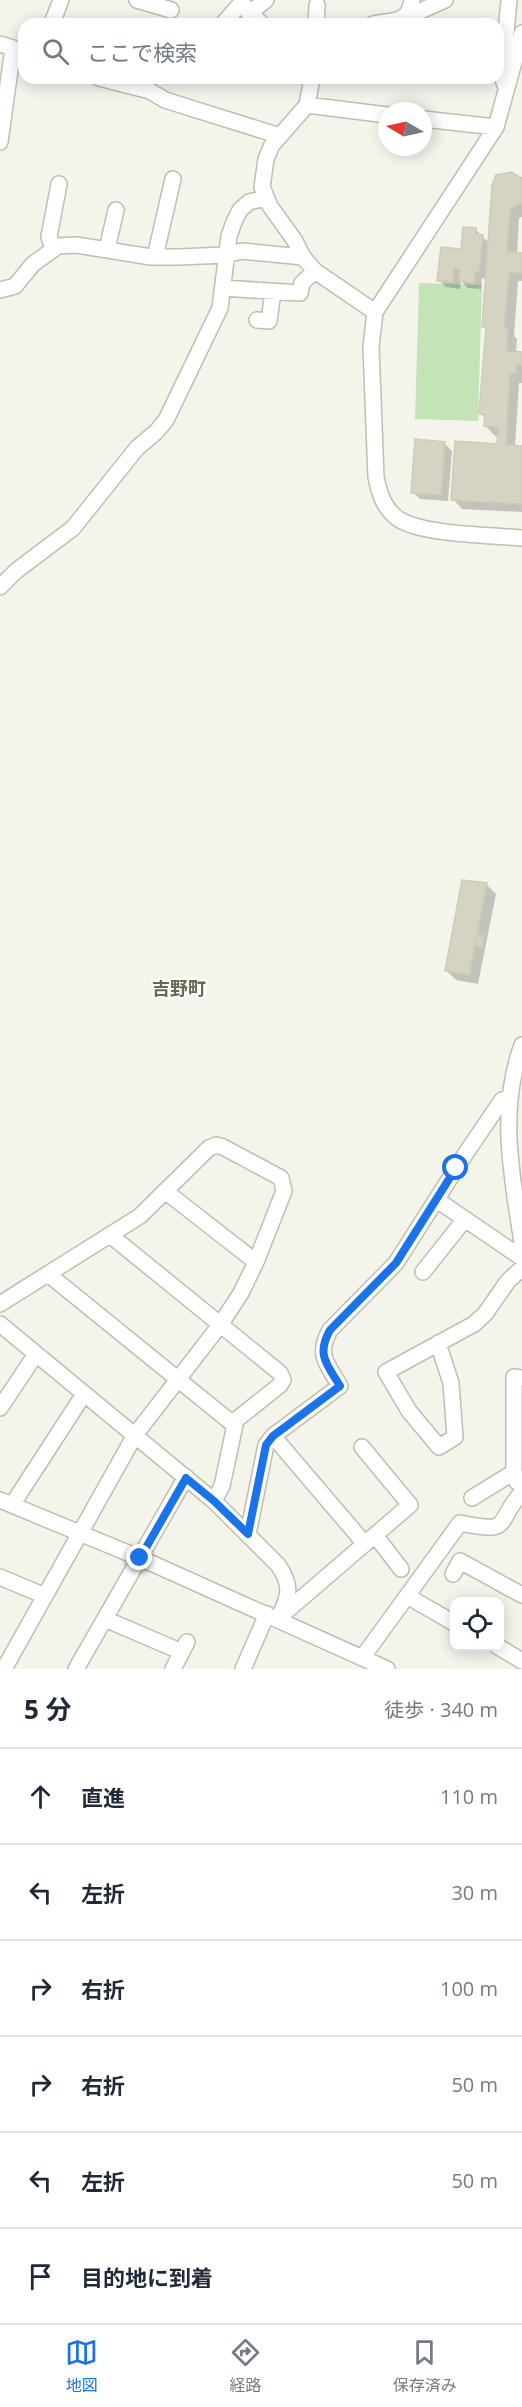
<!DOCTYPE html>
<html lang="ja">
<head>
<meta charset="utf-8">
<style>
	body { margin:0; font-family:"Open Sans","Noto Sans JP",sans-serif; background:#f2f2f3; color:#1f2937 }
	.controls { position:absolute; right:18px; bottom:18px; display:grid; overflow:hidden; border-radius:12px; box-shadow:0 3px 15px #0003 }
	.controls button { width:54px; height:54px; display:grid; place-items:center; padding:0; border:0; border-bottom:2px solid #e0e1e3; background:#fff; color:#1f2937; font:30px sans-serif }
	.compass { position:absolute; left:378px; top:102px; width:54px; height:54px; border-radius:50%; background:#fff; box-shadow:0 3px 15px #0003; rotate:279deg }
	.stop { position:absolute; width:18px; height:18px; margin:-14px; border:4px solid #1a73e8; border-radius:50%; background:#fff }
	.stop.end { background:#1a73e8; border-color:#fff; box-shadow:0 2px 6px #0008 }
	.list { margin:0; padding:0; list-style:none }
	h2 { display:flex; justify-content:space-between; align-items:center; height:78px; margin:0; padding:0 24px; font-size:26px }
	h2 small { font-size:20px; font-weight:400; color:#747a83 }
	.list li { display:grid; grid-template-columns:39px 1fr auto; gap:18px; align-items:center; box-sizing:border-box; height:96px; padding:0 24px; border-top:2px solid #e0e1e3 }
	.list b { display:block; font-size:22px; white-space:nowrap }
	.list em { font-size:20px; font-style:normal; color:#747a83 }
	.icon { flex:none; width:33px; height:33px; fill:none; stroke:currentColor; stroke-width:2; stroke-linecap:round; stroke-linejoin:round }
	.map { position:relative; flex:none; width:522px; height:1669px; overflow:hidden }
	.search { position:absolute; background:#fff; box-shadow:0 3px 15px #0003; left:18px; right:18px; top:18px; height:66px; display:flex; align-items:center; gap:15px; box-sizing:border-box; padding:0 21px; border-radius:18px; color:#747a83; font-size:22px }
	.sheet { height:654px; background:#fff }
	nav { display:flex; justify-content:space-around; align-items:center; box-sizing:border-box; height:84px; border-top:2px solid #e0e1e3; background:#fff; font-size:16px; color:#747a83 }
	nav a { display:grid; justify-items:center; gap:3px }
	nav .on { color:#1a73e8 }
	.map>svg:first-child { display:block }
	.green { fill:#c4e4b8 }
	.shadow { fill:#0003 }
	.building { fill:#d5d3c2; stroke:#cfccb5; stroke-width:1.5 }
	.lines { fill:none; stroke-linecap:round; stroke-linejoin:round }
	.minor-casing { stroke:#bfbeaf; stroke-width:18 }
	.minor { stroke:#fff; stroke-width:15 }
	.route { stroke:#1a73e8; stroke-width:8 }
	.labels { text-anchor:middle; stroke-width:4.5; stroke-linejoin:round; paint-order:stroke }
	.quarter-label { font-size:18px; font-weight:bold; fill:#6a6752; stroke:#fff }
</style>
</head>
<body>
<div class="map">
<svg width="522" height="1669" viewBox="0 0 522 1669">
	<rect width="100%" height="100%" fill="#f4f4eb"/>
	<path class="green" d="M419 283 482 285 478 421 415 419Z"/>
	<path class="shadow" d="M522 180V217L519 218 517 254 522 255V281H518L514 336 517 339 516 353H522V383H519L515 447H522V512L462 509 453 499 498 445 499 436H495L486 426V419L480 413 487 330 484 326 487 279 482 278 481 289 468 288 461 281 460 289 446 287 439 280 476 230 490 244Z
		M444 443 452 451 448 501 420 499 413 492Z
		M486 884 496 894 478 984 456 980 446 970Z"/>
	<path class="building" d="M511 172 522 178V203L510 208 507 252 522 253V273L509 272 504 328H508L507 351 522 352V365H517L516 374H510L506 445 522 446V504L451 500 455 441 497 444 498 427 484 426 485 414H479L486 327H482L492 185 496 175Z
		M463 227 476 228V234L483 235 479 272H475L474 283 459 281 460 270 454 269 453 282 437 281 441 247 461 249Z
		M415 439 445 442 441 495 411 493Z
		M462 880 487 883 469 975 445 971Z
		M477 934 484 936 482 947 475 946Z"/>
	<g class="lines">
		<defs>
			<path id="minor" d="M137 0 171 10
				M241 0 248 12 262 24
				M250 13 266 0
				M410 13H416L445 0
				M52 23 61 0
				M223 24 242 2
				M316 24 317 5
				M373 24C394 20 408 24 412 0
				M522 33 496 127 375 312 371 347 376 477C379 492 383 507 397 518 420 535 491 535 522 538
				M0 44 13 48 0 142
				M99 78 150 91 165 100 280 136
				M312 78 307 105 272 145 266 159 262 187 270 206 295 241 303 257 315 271 375 312
				M505 85 502 76 509 0
				M307 105 387 115
				M423 119 496 127
				M53 249 49 237 59 184
				M107 249 116 210
				M155 257 173 179
				M223 288 300 293 302 283 315 271
				M0 290 15 286 33 264 58 246 76 245 151 257H179L226 255 242 251 303 257
				M257 320 269 321 273 292
				M0 587 16 571 73 528 137 448 156 432 166 420 220 308 229 236 234 222 240 210 249 202 266 198
				M522 1045C498 1111 512 1176 522 1243
				M165 1191 256 1262
				M437 1200 522 1258
				M110 1235 280 1373 283 1380 280 1385 236 1420 222 1486 214 1501
				M423 1272 465 1219
				M48 1274 233 1424
				M0 1304 140 1216 209 1148 216 1145 223 1147 281 1178 284 1191 256 1262 241 1293 220 1325 135 1435 4 1669
				M0 1324 214 1501 278 1565C293 1586 289 1597 278 1619
				M438 1343 451 1383 455 1437 439 1447 409 1411 386 1372 474 1324 485 1314 508 1281 522 1268
				M0 1408 36 1354
				M273 1436 365 1544
				M517 1482 514 1472V1377L522 1378
				M472 1498 514 1472
				M0 1500 140 1558 387 1669
				M12 1505 84 1394
				M248 1534 266 1445 273 1436 340 1386C327 1364 316 1355 330 1330L396 1263 466 1153 502 1100 510 1099
				M375 1535 401 1569
				M453 1574 460 1561 522 1595
				M0 1577 45 1596
				M407 1596 454 1623
				M282 1615 410 1505 362 1447
				M105 1619 182 1652
				M497 1646 522 1661
				M362 1658 460 1523C513 1534 494 1524 522 1492
				M76 1669 186 1477
				M173 1669 187 1642
				M243 1669 267 1614"/>
		</defs>
		<use href="#minor" class="minor-casing"/>
		<use href="#minor" class="minor"/>
	</g>
	<g class="lines">
		<path class="route" d="M140 1558 186 1478 214 1501 248 1534 266 1445 273 1436 340 1386C327 1364 316 1355 330 1330L396 1263 456 1168"/>
	</g>
	<g class="labels">
		<g class="quarter-label">
			<text x="179" y="995">吉野町</text>
		</g>
	</g>
</svg>
<div class="controls">
<button><svg class="icon" aria-label="locate" viewBox="0 0 24 24"><circle cx="12" cy="12" r="6"/><path d="M12 2v4M12 18v4M2 12h4M18 12h4"/></svg></button>
</div>
<svg class="compass" viewBox="-18 -18 36 36"><path d="M0-13l5 13h-10z" fill="#e53935"/><path d="M0 13l5-13h-10z" fill="#747a83"/></svg>
<div class="stop" style="left:456px;top:1168px"></div>
<div class="stop end" style="left:140px;top:1558px"></div>
<div class="search"><svg class="icon" aria-label="search" viewBox="0 0 24 24"><circle cx="10" cy="10" r="6"/><path d="M15 15l6 6"/></svg>ここで検索</div>
</div>
<section class="sheet">
<h2>5 分<small>徒歩 · 340 m</small></h2>
<ul class="list">
<li><svg class="icon" aria-label="ahead" viewBox="0 0 24 24"><path d="M12 20V5M6 11l6-6 6 6"/></svg><div><b>直進</b></div><em>110 m</em></li>
<li><svg class="icon" aria-label="left" viewBox="0 0 24 24"><path d="M17 20v-9H6M10 6l-5 5 5 5"/></svg><div><b>左折</b></div><em>30 m</em></li>
<li><svg class="icon" aria-label="right" viewBox="0 0 24 24"><path d="M7 20v-9h11M14 6l5 5-5 5"/></svg><div><b>右折</b></div><em>100 m</em></li>
<li><svg class="icon" aria-label="right" viewBox="0 0 24 24"><path d="M7 20v-9h11M14 6l5 5-5 5"/></svg><div><b>右折</b></div><em>50 m</em></li>
<li><svg class="icon" aria-label="left" viewBox="0 0 24 24"><path d="M17 20v-9H6M10 6l-5 5 5 5"/></svg><div><b>左折</b></div><em>50 m</em></li>
<li><svg class="icon" aria-label="arrive" viewBox="0 0 24 24"><path d="M6 21V4h12l-3 4 3 4H6"/></svg><div><b>目的地に到着</b></div></li>
</ul>
</section>
<nav>
<a class="on"><svg class="icon" aria-label="map" viewBox="0 0 24 24"><path d="M3 6l6-2 6 2 6-2v14l-6 2-6-2-6 2zM9 4v14M15 6v14"/></svg>地図</a>
<a><svg class="icon" aria-label="directions" viewBox="0 0 24 24"><path d="M12 3l9 9-9 9-9-9zM9 14v-3h6M13 9l2 2-2 2"/></svg>経路</a>
<a><svg class="icon" aria-label="saved" viewBox="0 0 24 24"><path d="M7 4h10v16l-5-4-5 4z"/></svg>保存済み</a>
</nav>
</body>
</html>
